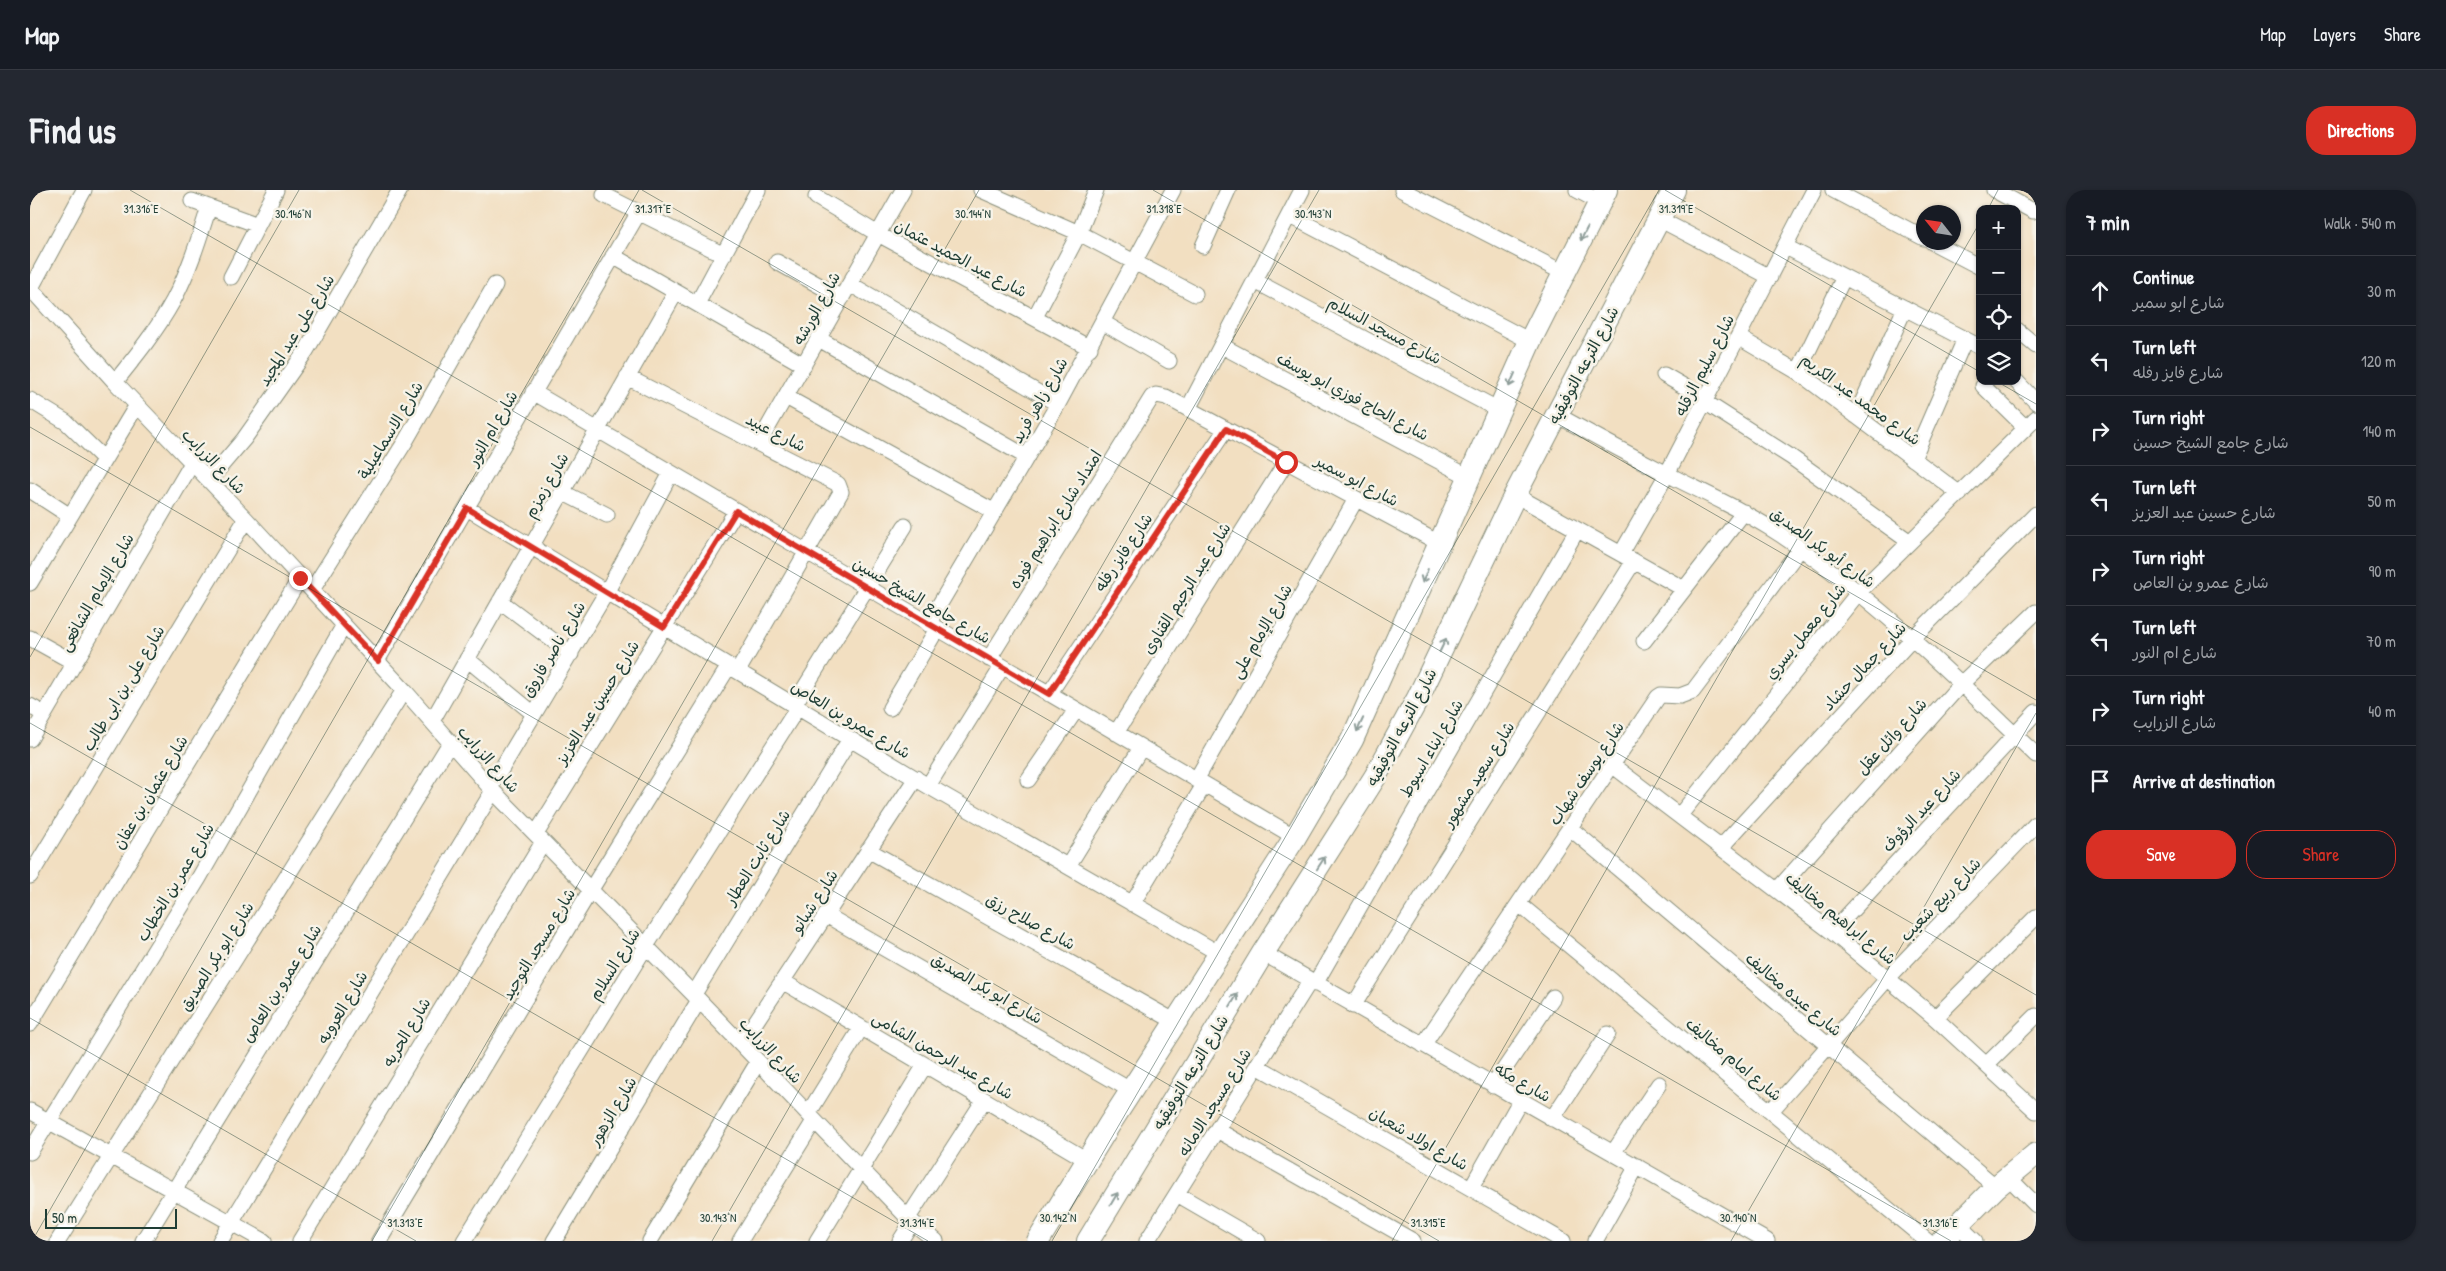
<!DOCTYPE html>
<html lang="en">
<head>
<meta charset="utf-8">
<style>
	body { margin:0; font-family:"Patrick Hand","Playpen Sans Arabic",sans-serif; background:#242831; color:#f1f3f6 }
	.controls { position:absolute; right:15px; top:15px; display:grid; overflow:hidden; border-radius:10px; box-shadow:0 1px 4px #0004 }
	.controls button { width:45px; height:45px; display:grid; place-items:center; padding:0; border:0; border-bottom:1px solid #363941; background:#171b24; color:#f1f3f6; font:25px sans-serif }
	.compass { position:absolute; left:1886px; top:15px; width:45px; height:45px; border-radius:50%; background:#171b24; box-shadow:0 1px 4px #0004; rotate:300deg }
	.scale { position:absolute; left:15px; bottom:12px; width:132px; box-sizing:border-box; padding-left:5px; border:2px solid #1f3d34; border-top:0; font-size:14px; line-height:18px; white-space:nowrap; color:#1f3d34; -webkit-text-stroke:4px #f7f3e8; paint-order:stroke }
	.stop { position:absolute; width:15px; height:15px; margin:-11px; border:4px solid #d93025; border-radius:50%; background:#fff }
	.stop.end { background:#d93025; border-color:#fff; box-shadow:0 1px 5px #0008 }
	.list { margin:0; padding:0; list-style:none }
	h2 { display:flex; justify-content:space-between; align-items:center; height:65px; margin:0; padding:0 20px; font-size:21px }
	h2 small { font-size:16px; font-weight:400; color:#9ea1a6 }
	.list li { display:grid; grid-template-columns:32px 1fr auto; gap:15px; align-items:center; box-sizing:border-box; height:70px; padding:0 20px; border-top:1px solid #363941 }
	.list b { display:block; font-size:19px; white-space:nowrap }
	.list p { margin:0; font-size:16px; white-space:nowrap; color:#9ea1a6 }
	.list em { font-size:16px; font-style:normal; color:#9ea1a6 }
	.actions { display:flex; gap:10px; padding:15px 20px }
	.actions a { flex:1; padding:11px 0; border:1px solid #d93025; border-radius:20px; text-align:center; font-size:18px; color:#d93025 }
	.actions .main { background:#d93025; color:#fff }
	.icon { flex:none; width:28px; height:28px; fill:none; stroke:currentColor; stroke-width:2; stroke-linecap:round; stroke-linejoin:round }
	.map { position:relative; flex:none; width:2006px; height:1051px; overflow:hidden; border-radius:20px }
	header { display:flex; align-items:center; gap:30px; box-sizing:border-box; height:70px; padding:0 25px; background:#171b24; border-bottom:1px solid #363941 }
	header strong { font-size:24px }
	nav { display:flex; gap:28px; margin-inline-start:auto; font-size:18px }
	.intro { display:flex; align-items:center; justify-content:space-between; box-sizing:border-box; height:120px; padding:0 30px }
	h1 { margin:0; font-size:35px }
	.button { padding:12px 22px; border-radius:20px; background:#d93025; color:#fff; font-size:18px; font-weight:700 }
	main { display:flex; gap:30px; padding:0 30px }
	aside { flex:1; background:#171b24; border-radius:20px; box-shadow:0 1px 4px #0004 }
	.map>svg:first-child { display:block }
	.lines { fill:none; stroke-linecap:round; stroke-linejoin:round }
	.street-casing { stroke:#888e7a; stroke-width:17 }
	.secondary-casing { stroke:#888e7a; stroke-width:24 }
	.street { stroke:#fff; stroke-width:15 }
	.secondary { stroke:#fff; stroke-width:22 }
	.oneway { stroke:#8f9e9a }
	.route { stroke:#d93025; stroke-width:6 }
	.ticks { fill:none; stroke:#1f3d34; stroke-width:1; stroke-opacity:0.45 }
	.labels { text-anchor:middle; stroke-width:5; stroke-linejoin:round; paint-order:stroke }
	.street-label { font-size:16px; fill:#1f3d34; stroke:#f7f3e8 }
	.ticks-label { font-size:12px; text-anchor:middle; fill:#1f3d34; stroke:#f7f3e8; stroke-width:5; stroke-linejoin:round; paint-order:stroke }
</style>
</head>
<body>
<header>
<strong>Map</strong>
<nav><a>Map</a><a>Layers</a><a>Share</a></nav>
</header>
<div class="intro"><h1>Find us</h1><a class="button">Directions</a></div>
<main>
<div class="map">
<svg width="2006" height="1051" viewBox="0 0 2006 1051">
	<rect width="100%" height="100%" fill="#f7f3e8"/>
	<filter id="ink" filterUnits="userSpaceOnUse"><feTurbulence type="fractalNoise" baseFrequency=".02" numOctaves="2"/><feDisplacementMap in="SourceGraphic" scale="10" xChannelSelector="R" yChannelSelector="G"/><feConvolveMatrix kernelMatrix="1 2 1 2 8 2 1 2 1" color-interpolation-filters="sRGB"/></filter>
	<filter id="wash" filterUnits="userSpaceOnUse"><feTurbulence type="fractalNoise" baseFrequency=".0096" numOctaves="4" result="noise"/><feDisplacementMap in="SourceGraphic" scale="20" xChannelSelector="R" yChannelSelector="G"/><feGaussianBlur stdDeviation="1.12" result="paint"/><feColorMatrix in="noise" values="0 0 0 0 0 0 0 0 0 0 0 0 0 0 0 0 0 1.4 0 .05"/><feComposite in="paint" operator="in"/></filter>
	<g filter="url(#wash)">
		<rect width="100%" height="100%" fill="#f2dfc1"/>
	</g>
	<g filter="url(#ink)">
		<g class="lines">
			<defs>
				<path id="street" d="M951 0 1049 43 1165 104
					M1372 0 1534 83
					M1547 0 1570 12
					M1803 0 1894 48
					M1964 0 2003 21
					M574 5 694 65
					M786 7 848 44 1060 158
					M162 11 228 35
					M1259 25 1500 151
					M1629 29 1740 87
					M1902 52 1950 77
					M1173 56 1198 0
					M1756 57 1950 157
					M583 66 774 175
					M747 72 812 108
					M201 87 246 0
					M1225 91 1469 220
					M820 94 1028 214
					M0 98 85 192 216 329 374 500 463 601 669 810 882 1032 906 1051
					M1 98 54 0
					M667 114 728 0
					M1005 127 1049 43 1066 0
					M1072 132 1139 171
					M1987 140 2006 156
					M1708 147 1768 182 1930 304
					M789 149 997 267
					M1192 156 1439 287
					M1768 182 1814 87
					M1634 185 1676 209
					M597 187 808 294 811 302 708 481
					M1986 191 2006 212
					M85 192C106 166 127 140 143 111 159 81 169 49 179 17
					M1953 196 1996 238
					M503 202 1265 647
					M756 207 965 322
					M0 210 36 232 74 269
					M1675 212 1761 267 1880 352
					M1158 219 1272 0
					M1527 225C1563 245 1600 265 1637 284 1676 304 1715 321 1751 345 1844 407 1925 488 2006 565
					M1826 226 1875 118
					M729 253 873 0
					M1883 269 1935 149
					M179 290 214 249 276 161 370 0
					M0 300 40 326
					M532 302 577 325
					M1485 305 1654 399
					M437 318 898 596 1190 764
					M1591 364 1637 284 1784 0
					M0 393 107 215
					M282 400 375 252 465 95
					M470 411 541 464
					M898 434 1028 214 1143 0
					M0 448 45 473
					M1614 451 1714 322
					M437 469 504 524
					M959 469 1122 207 1126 205 1136 207 1409 353
					M347 471 609 22
					M1019 504 1196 239
					M764 515 875 336
					M0 516 14 524
					M860 518 907 439
					M402 531 646 102
					M1086 543 1256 272
					M0 549 162 273
					M1582 575 1802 742 1905 828 2006 921
					M998 590 1046 520
					M1166 590 1326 309
					M898 596 972 477
					M460 598 576 403 641 283
					M1650 625 1828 403 2006 228
					M1540 638 1966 997
					M506 644 706 321
					M1692 656 1882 449 2006 324
					M838 660 1146 832
					M1038 676 1111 558
					M0 686 216 329
					M1748 699 1931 494 2006 422
					M1102 714 1174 595
					M1489 714 1897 1051
					M796 725 1102 901
					M1802 742 2006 522
					M1233 763 1737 1051
					M752 791 1057 970
					M1285 794 1547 340
					M664 804 820 549
					M1323 816 1604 371
					M1905 828 2006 727
					M0 834 270 388
					M711 854 886 588
					M1393 855 1628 507 1631 505 1650 506 1663 501 1770 359
					M1956 875 2006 826
					M1227 876 1533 1051
					M1463 896 1523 807
					M0 921 234 1051
					M1741 921 1858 788 2006 634
					M778 924 831 838
					M1522 929 1578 844
					M1187 940 1383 1051
					M0 962 169 688 314 435
					M1583 963 1629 894
					M1978 987 2006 1015
					M1441 998 1490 911
					M1147 1004 1228 1051
					M878 1028 954 910
					M1928 1035 1945 1051
					M28 1051 374 500
					M113 1051 420 553
					M190 1051 463 601
					M270 1051 513 652
					M349 1051 560 701 699 476
					M434 1051 616 756 768 517
					M524 1051 669 810
					M620 1051 728 872
					M710 1051 784 931
					M787 1051 895 875
					M870 1051 882 1032
					M1117 1051 1280 791
					M1565 1051 1607 976"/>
				<path id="secondary" d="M1008 1051 1079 935 1265 647 1322 550 1500 151 1576 0
					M1058 1051 1233 763 1345 587 1388 508 1485 305 1644 0
					M1912 1051 1966 997 2006 964"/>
			</defs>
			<use href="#street" class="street-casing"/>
			<use href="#secondary" class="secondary-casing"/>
			<use href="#street" class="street"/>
			<use href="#secondary" class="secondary"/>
		</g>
		<defs><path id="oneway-shaft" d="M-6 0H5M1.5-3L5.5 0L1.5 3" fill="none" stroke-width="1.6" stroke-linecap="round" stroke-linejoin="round" transform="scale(1.25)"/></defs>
		<g class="oneway">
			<use href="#oneway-shaft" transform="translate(1554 44) rotate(117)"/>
			<use href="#oneway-shaft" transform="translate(1482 190) rotate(114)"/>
			<use href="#oneway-shaft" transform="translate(1395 386) rotate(112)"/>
			<use href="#oneway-shaft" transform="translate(1413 455) rotate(-64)"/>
			<use href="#oneway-shaft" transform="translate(1330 535) rotate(115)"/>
			<use href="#oneway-shaft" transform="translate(1291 673) rotate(-57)"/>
			<use href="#oneway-shaft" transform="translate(1204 810) rotate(-59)"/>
			<use href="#oneway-shaft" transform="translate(1084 1009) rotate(-59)"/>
		</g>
	</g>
	<g class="lines" filter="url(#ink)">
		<path class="route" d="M270 388 348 471 437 318 634 437 706 321 1019 504 1196 239 1256 272"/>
	</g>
	<path class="ticks" d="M100 0 1921 1051M612 0 2006 805M1123 0 2006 510M1635 0 1950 182M1958 19 1968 0M1966 191 2006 214M0 237 1409 1051M0 467 269 0M0 533 898 1051M0 828 386 1051M2 1051 609 0M342 1051 949 0M682 1051 1289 0M1022 1051 1629 0M1362 1051 1950 32M1701 1051 2006 523"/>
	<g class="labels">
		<g class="street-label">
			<text transform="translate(931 68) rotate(28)" y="6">شارع عبد الحميد عثمان</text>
			<text transform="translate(786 118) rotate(-61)" y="6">شارع الورشه</text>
			<text transform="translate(266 140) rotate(-58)" y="6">شارع على عبد المجيد</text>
			<text transform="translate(1355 140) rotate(28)" y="6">شارع مسجد السلام</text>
			<text transform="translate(1553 175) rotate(-62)" y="6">شارع الترعه التوفيقيه</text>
			<text transform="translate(1674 175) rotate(-63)" y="6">شارع سليم الزقله</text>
			<text transform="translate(1323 206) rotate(28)" y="6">شارع الحاج فوزي ابو يوسف</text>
			<text transform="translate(1831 209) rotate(36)" y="6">شارع محمد عبد الكريم</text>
			<text transform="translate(1009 210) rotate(-60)" y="6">شارع زاهر فريد</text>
			<text transform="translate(462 238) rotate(-60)" y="6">شارع ام النور</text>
			<text transform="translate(360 240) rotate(-59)" y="6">شارع الاسماعيلية</text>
			<text transform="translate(746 242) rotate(27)" y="6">شارع عبيد</text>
			<text transform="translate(184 271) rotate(46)" y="6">شارع الزرايب</text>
			<text transform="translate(1327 290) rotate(28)" y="6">شارع ابو سمير</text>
			<text transform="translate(516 295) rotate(-60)" y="6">شارع زمزم</text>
			<text transform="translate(1025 329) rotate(-58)" y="6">امتداد شارع ابراهيم فوده</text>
			<text transform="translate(1793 357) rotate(36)" y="6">شارع أبو بكر الصديق</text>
			<text transform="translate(1093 362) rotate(-56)" y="6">شارع فايز رفله</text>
			<text transform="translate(1156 398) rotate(-58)" y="6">شارع عبد الرحيم القناوى</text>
			<text transform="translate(66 402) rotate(-60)" y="6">شارع الإمام الشافعى</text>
			<text transform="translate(892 410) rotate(30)" y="6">شارع جامع الشيخ حسين</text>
			<text transform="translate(1231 441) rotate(-60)" y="6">شارع الإمام على</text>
			<text transform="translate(1775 441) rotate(-51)" y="6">شارع معمل يسري</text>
			<text transform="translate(523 459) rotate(-59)" y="6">شارع ناصر فاروق</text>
			<text transform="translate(1834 476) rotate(-47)" y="6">شارع جمال حشاد</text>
			<text transform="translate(93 498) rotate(-59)" y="6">شارع على بن ابى طالب</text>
			<text transform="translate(567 512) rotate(-58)" y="6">شارع حسين عبد العزيز</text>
			<text transform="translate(821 529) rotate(31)" y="6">شارع عمرو بن العاص</text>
			<text transform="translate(1371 537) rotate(-62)" y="6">شارع الترعه التوفيقيه</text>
			<text transform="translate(1861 546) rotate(-48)" y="6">شارع وائل عقل</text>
			<text transform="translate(1401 558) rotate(-60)" y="6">شارع ابناء اسيوط</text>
			<text transform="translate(459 569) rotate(48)" y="6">شارع الزرايب</text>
			<text transform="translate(1556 583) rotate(-56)" y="6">شارع يوسف شهاب</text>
			<text transform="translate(1448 584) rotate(-58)" y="6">شارع سعيد مشهور</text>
			<text transform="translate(120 602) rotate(-59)" y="6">شارع عثمان بن عفان</text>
			<text transform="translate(1891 620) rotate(-47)" y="6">شارع عبد الرؤوف</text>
			<text transform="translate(727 667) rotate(-58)" y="6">شارع ثابت العطار</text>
			<text transform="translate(145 692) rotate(-59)" y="6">شارع عمر بن الخطاب</text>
			<text transform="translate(1910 709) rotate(-46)" y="6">شارع ربيع شعيب</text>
			<text transform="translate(784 711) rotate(-57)" y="6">شارع شبانو</text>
			<text transform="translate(1811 728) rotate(39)" y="6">شارع ابراهيم مخاليف</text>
			<text transform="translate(1001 731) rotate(29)" y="6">شارع صلاح رزق</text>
			<text transform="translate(508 754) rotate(-59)" y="6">شارع مسجد التوحيد</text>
			<text transform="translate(186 766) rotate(-58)" y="6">شارع ابو بكر الصديق</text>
			<text transform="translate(584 774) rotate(-58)" y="6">شارع السلام</text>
			<text transform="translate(251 793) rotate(-58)" y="6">شارع عمرو بن العاص</text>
			<text transform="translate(957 798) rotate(30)" y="6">شارع ابو بكر الصديق</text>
			<text transform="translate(1764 804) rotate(40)" y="6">شارع عبده مخاليف</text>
			<text transform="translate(312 817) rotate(-59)" y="6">شارع العروبه</text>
			<text transform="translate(376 842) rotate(-59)" y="6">شارع الحريه</text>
			<text transform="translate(741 860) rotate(47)" y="6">شارع الزرايب</text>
			<text transform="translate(913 865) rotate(30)" y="6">شارع عبد الرحمن الشامى</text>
			<text transform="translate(1704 869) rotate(40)" y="6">شارع امام مخاليف</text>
			<text transform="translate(1160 882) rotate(-59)" y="6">شارع الترعه التوفيقيه</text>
			<text transform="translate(1493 892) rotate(30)" y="6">شارع مكه</text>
			<text transform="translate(1184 912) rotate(-58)" y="6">شارع مسجد الامانه</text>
			<text transform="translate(582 921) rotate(-59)" y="6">شارع الزهور</text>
			<text transform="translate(1389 948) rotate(30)" y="6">شارع اولاد شعبان</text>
		</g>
	</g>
	<g class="ticks-label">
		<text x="111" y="23">31.316°E</text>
		<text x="623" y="23">31.317°E</text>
		<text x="1134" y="23">31.318°E</text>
		<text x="1646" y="23">31.319°E</text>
		<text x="263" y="28">30.146°N</text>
		<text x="943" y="28">30.144°N</text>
		<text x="1283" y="28">30.143°N</text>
		<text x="688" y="1032">30.143°N</text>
		<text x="1028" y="1032">30.142°N</text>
		<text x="1708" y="1032">30.140°N</text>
		<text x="375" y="1037">31.313°E</text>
		<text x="887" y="1037">31.314°E</text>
		<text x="1398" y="1037">31.315°E</text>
		<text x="1910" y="1037">31.316°E</text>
	</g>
</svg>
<div class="controls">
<button>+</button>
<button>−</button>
<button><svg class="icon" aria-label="locate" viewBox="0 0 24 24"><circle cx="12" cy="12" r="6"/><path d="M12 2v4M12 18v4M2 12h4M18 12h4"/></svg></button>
<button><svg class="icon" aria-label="layers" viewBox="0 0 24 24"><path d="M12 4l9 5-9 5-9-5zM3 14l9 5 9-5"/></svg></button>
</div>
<svg class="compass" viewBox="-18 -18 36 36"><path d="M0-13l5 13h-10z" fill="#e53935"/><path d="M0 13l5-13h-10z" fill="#9ea1a6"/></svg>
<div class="scale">50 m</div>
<div class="stop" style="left:1256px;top:272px"></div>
<div class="stop end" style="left:270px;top:388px"></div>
</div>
<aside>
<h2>7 min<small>Walk · 540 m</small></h2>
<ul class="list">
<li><svg class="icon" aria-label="ahead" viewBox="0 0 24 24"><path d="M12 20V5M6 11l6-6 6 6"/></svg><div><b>Continue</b><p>شارع ابو سمير</p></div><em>30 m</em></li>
<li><svg class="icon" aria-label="left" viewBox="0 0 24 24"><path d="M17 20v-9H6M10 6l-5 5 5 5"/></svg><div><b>Turn left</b><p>شارع فايز رفله</p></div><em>120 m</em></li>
<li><svg class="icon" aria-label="right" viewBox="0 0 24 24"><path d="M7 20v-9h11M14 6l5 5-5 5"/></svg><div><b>Turn right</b><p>شارع جامع الشيخ حسين</p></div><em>140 m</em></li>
<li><svg class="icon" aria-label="left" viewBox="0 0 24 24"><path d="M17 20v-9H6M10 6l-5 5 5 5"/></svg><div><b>Turn left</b><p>شارع حسين عبد العزيز</p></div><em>50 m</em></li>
<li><svg class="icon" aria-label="right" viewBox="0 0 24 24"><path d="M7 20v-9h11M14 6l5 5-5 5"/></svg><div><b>Turn right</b><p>شارع عمرو بن العاص</p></div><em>90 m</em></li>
<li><svg class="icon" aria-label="left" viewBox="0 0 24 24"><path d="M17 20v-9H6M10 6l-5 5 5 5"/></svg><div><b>Turn left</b><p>شارع ام النور</p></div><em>70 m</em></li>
<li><svg class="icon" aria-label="right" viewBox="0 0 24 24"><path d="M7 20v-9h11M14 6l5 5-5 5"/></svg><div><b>Turn right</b><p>شارع الزرايب</p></div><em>40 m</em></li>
<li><svg class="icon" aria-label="arrive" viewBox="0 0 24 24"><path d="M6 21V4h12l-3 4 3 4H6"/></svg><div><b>Arrive at destination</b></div></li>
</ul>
<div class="actions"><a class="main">Save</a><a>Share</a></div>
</aside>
</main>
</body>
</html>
